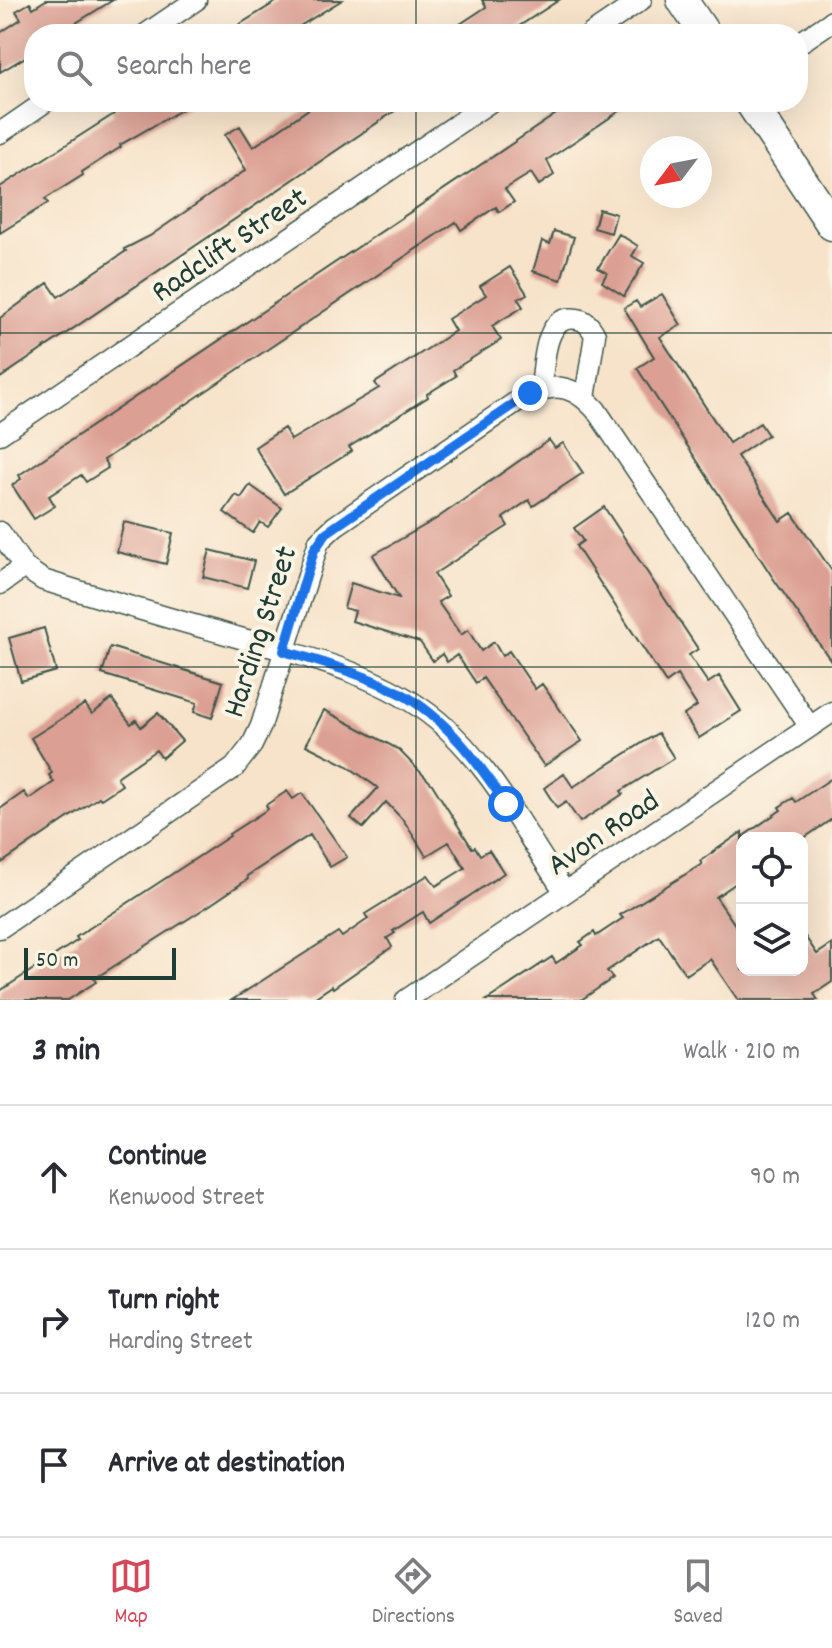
<!DOCTYPE html>
<html lang="en">
<head>
<meta charset="utf-8">
<style>
	body { margin:0; font-family:Dekko,sans-serif; background:#f2f2f3; color:#2b2b33 }
	.controls { position:absolute; right:24px; bottom:24px; display:grid; overflow:hidden; border-radius:16px; box-shadow:0 8px 32px #0002 }
	.controls button { width:72px; height:72px; display:grid; place-items:center; padding:0; border:0; border-bottom:2px solid #e1e1e2; background:#fff; color:#2b2b33; font:40px sans-serif }
	.compass { position:absolute; left:640px; top:136px; width:72px; height:72px; border-radius:50%; background:#fff; box-shadow:0 8px 32px #0002; rotate:238deg }
	.scale { position:absolute; left:24px; bottom:20px; width:152px; box-sizing:border-box; padding-left:8px; border:4px solid #1f3d34; border-top:0; font-size:22px; line-height:28px; white-space:nowrap; color:#1f3d34; -webkit-text-stroke:6px #fcf5e5; paint-order:stroke }
	.stop { position:absolute; width:24px; height:24px; margin:-18px; border:6px solid #1a73e8; border-radius:50%; background:#fff }
	.stop.end { background:#1a73e8; border-color:#fff; box-shadow:0 2px 8px #0008 }
	.list { margin:0; padding:0; list-style:none }
	h2 { display:flex; justify-content:space-between; align-items:center; height:104px; margin:0; padding:0 32px; font-size:34px }
	h2 small { font-size:26px; font-weight:400; color:#7c7c81 }
	.list li { display:grid; grid-template-columns:52px 1fr auto; gap:24px; align-items:center; box-sizing:border-box; height:144px; padding:0 32px; border-top:2px solid #e1e1e2 }
	.list b { display:block; font-size:30px; white-space:nowrap }
	.list p { margin:0; font-size:26px; white-space:nowrap; color:#7c7c81 }
	.list em { font-size:26px; font-style:normal; color:#7c7c81 }
	.icon { flex:none; width:44px; height:44px; fill:none; stroke:currentColor; stroke-width:2; stroke-linecap:round; stroke-linejoin:round }
	.map { position:relative; flex:none; width:832px; height:1000px; overflow:hidden }
	.search { position:absolute; background:#fff; box-shadow:0 8px 32px #0002; left:24px; right:24px; top:24px; height:88px; display:flex; align-items:center; gap:20px; box-sizing:border-box; padding:0 28px; border-radius:32px; color:#7c7c81; font-size:30px }
	.sheet { height:536px; background:#fff }
	nav { display:flex; justify-content:space-around; align-items:center; box-sizing:border-box; height:112px; border-top:2px solid #e1e1e2; background:#fff; font-size:22px; color:#7c7c81 }
	nav a { display:grid; justify-items:center; gap:4px }
	nav .on { color:#d1495b }
	.map>svg:first-child { display:block }
	.building { fill:#db9f93 }
	.lines { fill:none; stroke-linecap:round; stroke-linejoin:round }
	.minor-casing { stroke:#3f564a; stroke-width:23 }
	.secondary-casing { stroke:#3f564a; stroke-width:33 }
	.minor { stroke:#fff; stroke-width:20 }
	.secondary { stroke:#fff; stroke-width:30 }
	.route { stroke:#1a73e8; stroke-width:10 }
	.grid { fill:none; stroke:#1f3d34; stroke-width:2; stroke-opacity:0.55 }
	.labels { text-anchor:middle; stroke-width:8; stroke-linejoin:round; paint-order:stroke }
	.street-label { font-size:32px; fill:#1f3d34; stroke:#fcf5e5 }
</style>
</head>
<body>
<div class="map">
<svg width="832" height="1000" viewBox="0 0 832 1000">
	<rect width="100%" height="100%" fill="#fcf5e5"/>
	<filter id="ink" filterUnits="userSpaceOnUse"><feTurbulence type="fractalNoise" baseFrequency=".0125" numOctaves="2"/><feDisplacementMap in="SourceGraphic" scale="16" xChannelSelector="R" yChannelSelector="G"/><feConvolveMatrix kernelMatrix="1 2 1 2 8 2 1 2 1" color-interpolation-filters="sRGB"/></filter>
	<filter id="wash" filterUnits="userSpaceOnUse"><feTurbulence type="fractalNoise" baseFrequency=".006" numOctaves="4" result="noise"/><feDisplacementMap in="SourceGraphic" scale="32" xChannelSelector="R" yChannelSelector="G"/><feGaussianBlur stdDeviation="1.8" result="paint"/><feColorMatrix in="noise" values="0 0 0 0 0 0 0 0 0 0 0 0 0 0 0 0 0 1.4 0 .05"/><feComposite in="paint" operator="in"/></filter>
	<g filter="url(#wash)">
		<rect width="100%" height="100%" fill="#f7e3ca"/>
		<g id="blocks">
			<path class="building" d="M46 0H113L58 34H34V52L0 72V33L21 19 16 11 30 3 33 8Z
				M279 0H342L287 34H224Z
				M482 0H559L507 34H445L486 7Z
				M125 102H195L120 145 121 147 82 172 83 175 45 199 48 203 0 233V187L114 114 112 110Z
				M319 102H408L0 378V318L48 283 58 297 126 251 124 249 150 236 246 170 225 135 240 126 253 147Z
				M574 102H633L547 160 554 175 539 185 531 173 505 189 514 202 499 212 496 207 461 230 456 222 104 460 108 468 86 482 81 475 49 496 55 506 34 519 12 485 21 479 19 475Z
				M599 209 616 214 611 233 594 228Z
				M554 231 574 237 561 280 533 271 542 241 550 244Z
				M619 234 638 246 632 256 644 263 624 296 602 282 607 273 598 268Z
				M510 267 527 294 518 299 523 307 492 326 501 340 453 370 456 376 427 394 428 397 349 447 352 451 284 494 255 447 284 428 291 440 379 388 375 383 455 331 448 319 486 295 480 286Z
				M662 294 681 325 660 337 729 443 760 423 768 435 737 456 780 521 792 513 832 571V662L775 581 637 368 654 357 624 308 636 301 640 307Z
				M549 440 555 448 563 443 583 473 533 506 529 500 503 518 508 526 434 574 448 596 438 602 461 635 468 630 481 651 494 642 502 656 509 651 535 689 542 684 582 741 544 766 483 678 476 683 457 655 447 662 442 654 433 661 420 642 352 621 355 611 344 608 351 583 399 598 373 555 436 519Z
				M250 485 282 508 268 527 260 522 253 533 224 512 236 495 241 498Z
				M604 507 698 649 689 655 708 683 719 676 741 711 699 738 684 715 697 706 677 675 666 683 576 546 583 541 574 528Z
				M124 522 173 533 166 564 117 552Z
				M210 550 254 561 247 588 203 577Z
				M44 628 56 671 21 681 9 638Z
				M110 647 223 682 212 718 194 712 197 703 102 674Z
				M112 699 131 724 136 720 141 727 158 713 182 741 162 758 156 750 117 777 122 785 101 799 99 797 0 864V809L24 792 29 799 54 782 49 775 52 773 31 738 85 704 92 714Z
				M324 710 398 749 432 784 472 848 475 847 480 855 489 850 504 873 429 923 423 912 393 931 395 933 387 938 392 947 333 988 332 986 311 1000H232L338 932 342 937 368 919 365 914 428 875 436 886 465 868 449 842 426 856 404 821 386 802 363 828 351 818 378 788 346 765 306 745Z
				M658 733 674 758 621 791 623 794 580 822 566 802 557 808 544 788 564 774 573 787Z
				M832 778V819L804 838H742V879L716 897 742 935V970H802V932L817 954 832 944V982L814 994 818 1000H738L710 959 686 975 659 936 607 971 613 978 581 1000H487L552 957 556 963 583 945 580 942 594 932 596 936 623 918 620 915 702 864 700 861 742 832V837L781 810 779 807 793 798 796 802Z
				M287 791 293 799 302 793 347 857 330 867 310 835 247 876 248 879 210 905 94 979 96 982 68 1000H0V991L78 940 76 937 230 836 229 834 268 809 266 805Z"/>
		</g>
	</g>
	<g filter="url(#ink)">
		<use href="#blocks" fill-opacity="0" stroke="#3f564a" stroke-width="2"/>
		<g class="lines">
			<defs>
				<path id="minor" d="M146 34 196 0
					M591 34 641 0
					M798 44 832 21
					M0 133 45 102
					M541 389C544 368 543 312 577 319 586 320 591 327 595 335L585 398
					M0 434 490 102
					M0 532 24 567 43 580C101 598 160 616 219 632 293 654 377 670 438 721 492 766 525 835 565 892
					M0 584 24 567
					M0 928 234 768 252 745 261 726 319 541 335 526 519 400C551 382 571 382 596 410L810 727
					M406 1000 832 712"/>
				<path id="secondary" d="M682 0 705 34
					M750 102 832 225"/>
			</defs>
			<use href="#minor" class="minor-casing"/>
			<use href="#secondary" class="secondary-casing"/>
			<use href="#minor" class="minor"/>
			<use href="#secondary" class="secondary"/>
		</g>
	</g>
	<g class="lines" filter="url(#ink)">
		<path class="route" d="M506 804C478 762 446 718 400 693 364 674 323 663 284 651L314 550 326 533 530 393"/>
	</g>
	<path class="grid" d="M416 0V34M416 102V1000M0 333H832M0 667H832"/>
	<g class="labels">
		<g class="street-label">
			<text transform="translate(228 243) rotate(-34)" y="11">Radclift Street</text>
			<text transform="translate(258 631) rotate(-72)" y="11">Harding Street</text>
			<text transform="translate(602 831) rotate(-34)" y="11">Avon Road</text>
		</g>
	</g>
</svg>
<div class="controls">
<button><svg class="icon" aria-label="locate" viewBox="0 0 24 24"><circle cx="12" cy="12" r="6"/><path d="M12 2v4M12 18v4M2 12h4M18 12h4"/></svg></button>
<button><svg class="icon" aria-label="layers" viewBox="0 0 24 24"><path d="M12 4l9 5-9 5-9-5zM3 14l9 5 9-5"/></svg></button>
</div>
<svg class="compass" viewBox="-18 -18 36 36"><path d="M0-13l5 13h-10z" fill="#e53935"/><path d="M0 13l5-13h-10z" fill="#7c7c81"/></svg>
<div class="scale">50 m</div>
<div class="stop" style="left:506px;top:804px"></div>
<div class="stop end" style="left:530px;top:393px"></div>
<div class="search"><svg class="icon" aria-label="search" viewBox="0 0 24 24"><circle cx="10" cy="10" r="6"/><path d="M15 15l6 6"/></svg>Search here</div>
</div>
<section class="sheet">
<h2>3 min<small>Walk · 210 m</small></h2>
<ul class="list">
<li><svg class="icon" aria-label="ahead" viewBox="0 0 24 24"><path d="M12 20V5M6 11l6-6 6 6"/></svg><div><b>Continue</b><p>Kenwood Street</p></div><em>90 m</em></li>
<li><svg class="icon" aria-label="right" viewBox="0 0 24 24"><path d="M7 20v-9h11M14 6l5 5-5 5"/></svg><div><b>Turn right</b><p>Harding Street</p></div><em>120 m</em></li>
<li><svg class="icon" aria-label="arrive" viewBox="0 0 24 24"><path d="M6 21V4h12l-3 4 3 4H6"/></svg><div><b>Arrive at destination</b></div></li>
</ul>
</section>
<nav>
<a class="on"><svg class="icon" aria-label="map" viewBox="0 0 24 24"><path d="M3 6l6-2 6 2 6-2v14l-6 2-6-2-6 2zM9 4v14M15 6v14"/></svg>Map</a>
<a><svg class="icon" aria-label="directions" viewBox="0 0 24 24"><path d="M12 3l9 9-9 9-9-9zM9 14v-3h6M13 9l2 2-2 2"/></svg>Directions</a>
<a><svg class="icon" aria-label="saved" viewBox="0 0 24 24"><path d="M7 4h10v16l-5-4-5 4z"/></svg>Saved</a>
</nav>
</body>
</html>
